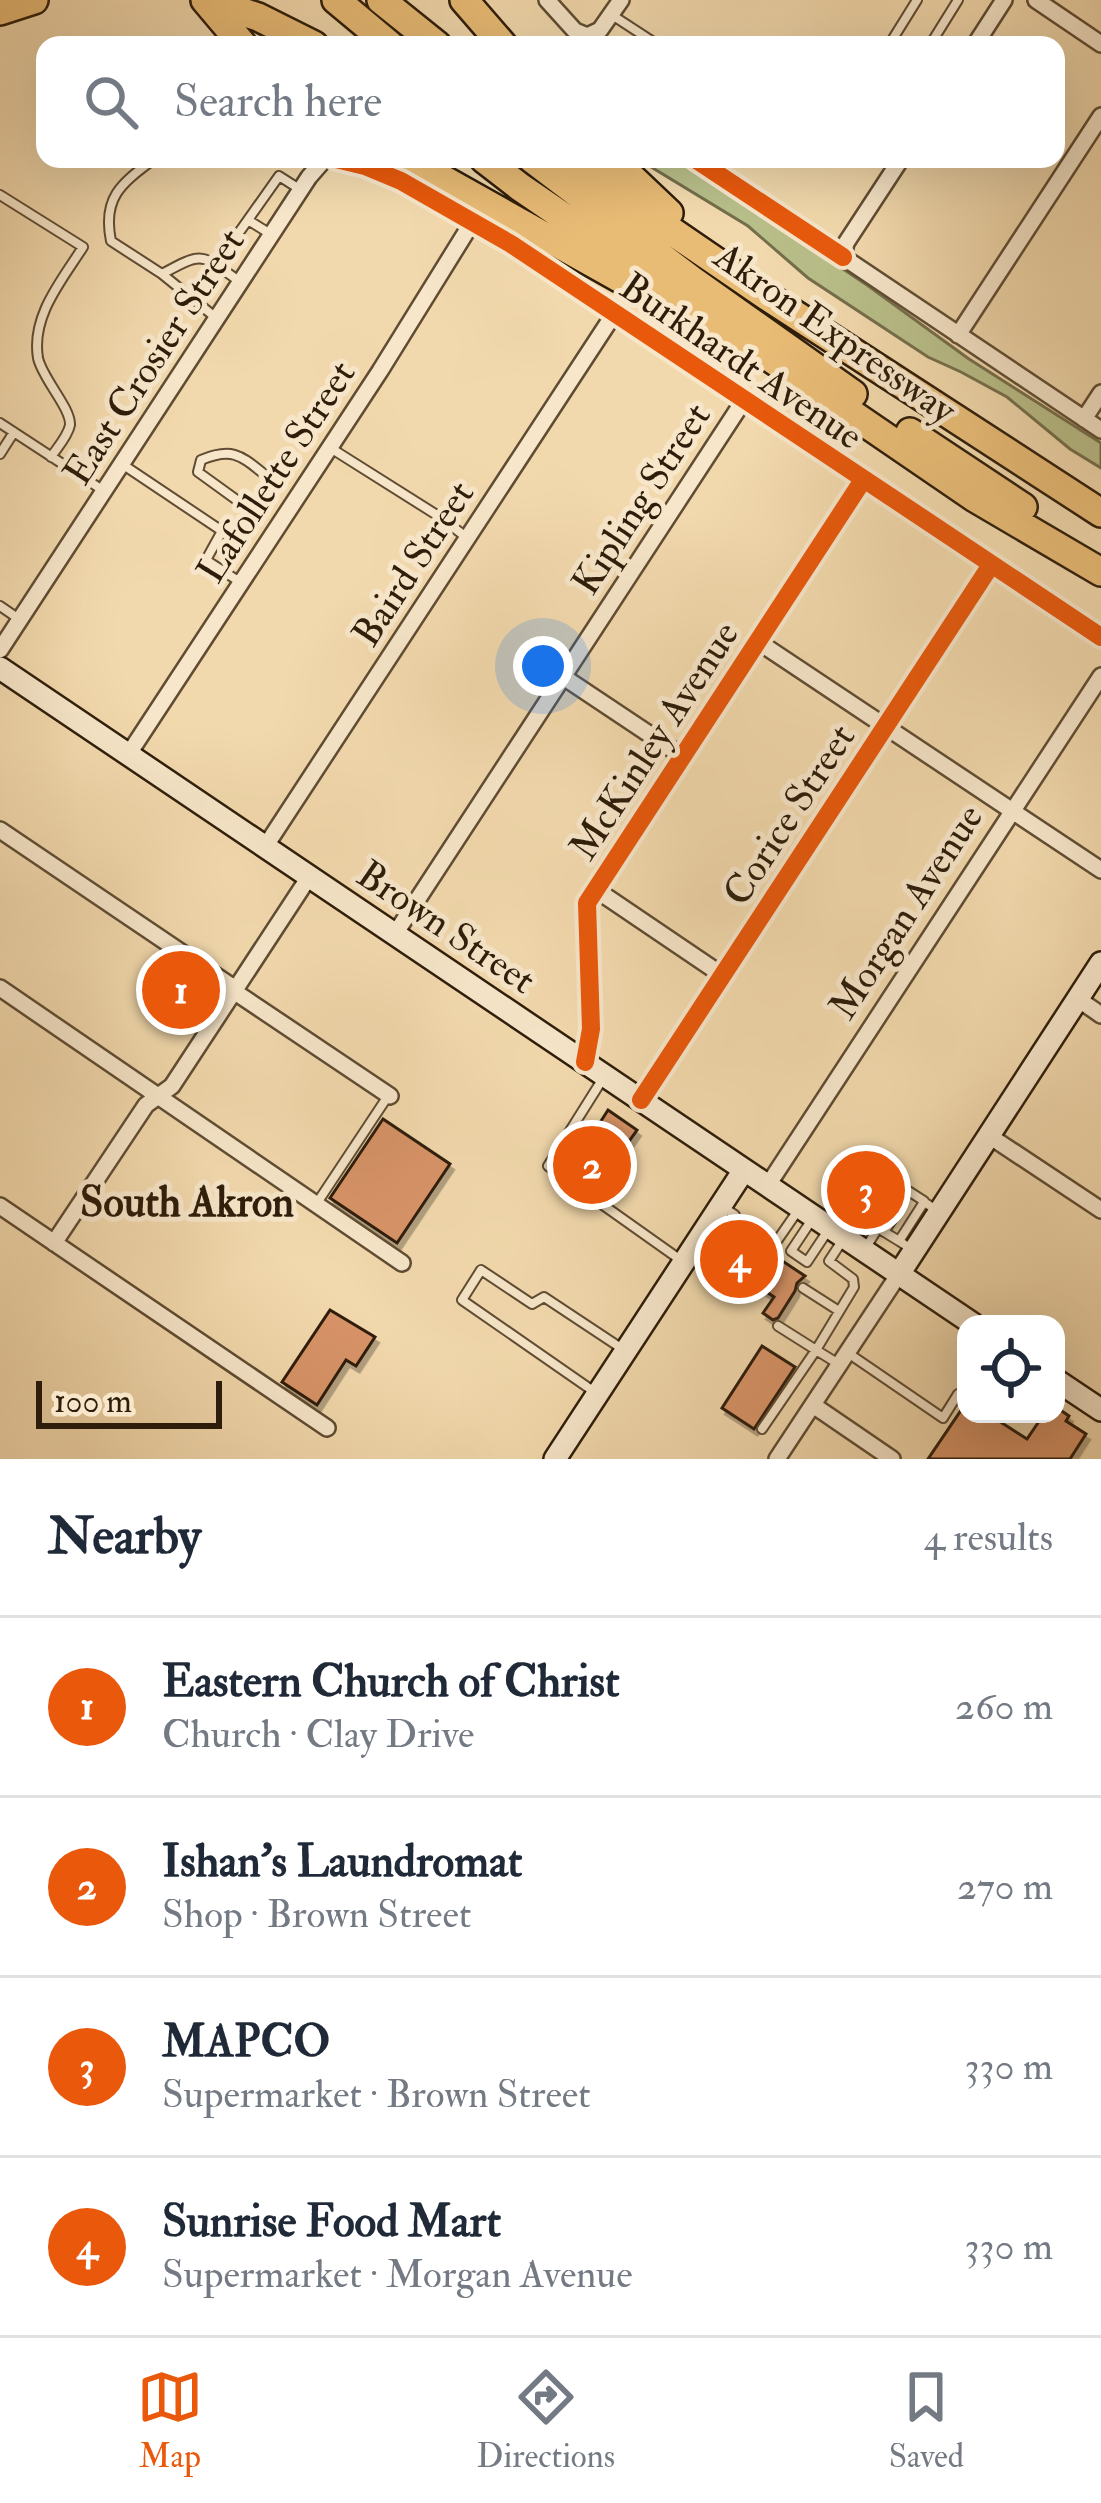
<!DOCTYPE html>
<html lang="en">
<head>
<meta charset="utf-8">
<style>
	body { margin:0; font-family:"IM FELL Double Pica",serif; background:#f6f6f7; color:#1f2937 }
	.controls { position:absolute; right:36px; bottom:36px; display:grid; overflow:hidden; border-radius:24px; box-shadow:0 12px 48px #0002 }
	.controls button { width:108px; height:108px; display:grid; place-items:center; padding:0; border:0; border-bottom:3px solid #e0e1e3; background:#fff; color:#1f2937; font:60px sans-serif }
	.scale { position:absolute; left:36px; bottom:30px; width:186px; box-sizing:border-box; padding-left:12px; border:6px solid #2e1d0a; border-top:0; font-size:33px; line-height:42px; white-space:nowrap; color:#2e1d0a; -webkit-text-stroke:9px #f7e6ca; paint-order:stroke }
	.you { position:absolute; left:543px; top:666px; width:42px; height:42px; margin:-30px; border:9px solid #fff; border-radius:50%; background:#1a73e8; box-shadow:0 0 0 18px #1a73e833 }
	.badge { display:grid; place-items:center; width:78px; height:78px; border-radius:50%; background:#ea580c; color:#fff; font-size:39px; font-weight:700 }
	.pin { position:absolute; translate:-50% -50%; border:6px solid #fff; box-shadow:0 3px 12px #0006 }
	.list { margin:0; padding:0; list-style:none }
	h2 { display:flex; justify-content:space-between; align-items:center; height:156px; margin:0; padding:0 48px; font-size:51px }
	h2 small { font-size:39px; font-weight:400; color:#747a83 }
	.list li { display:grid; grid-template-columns:78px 1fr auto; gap:36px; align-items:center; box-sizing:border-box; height:180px; padding:0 48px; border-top:3px solid #e0e1e3 }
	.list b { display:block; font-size:45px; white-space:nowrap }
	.list p { margin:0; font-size:39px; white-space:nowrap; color:#747a83 }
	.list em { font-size:39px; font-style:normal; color:#747a83 }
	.icon { flex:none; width:66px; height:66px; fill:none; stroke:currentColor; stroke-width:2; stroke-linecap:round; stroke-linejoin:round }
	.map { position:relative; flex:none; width:1101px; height:1459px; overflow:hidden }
	.search { position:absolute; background:#fff; box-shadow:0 12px 48px #0002; left:36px; right:36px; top:36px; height:132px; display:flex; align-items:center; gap:30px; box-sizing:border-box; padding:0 42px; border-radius:24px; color:#747a83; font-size:45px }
	.sheet { height:876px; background:#fff }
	nav { display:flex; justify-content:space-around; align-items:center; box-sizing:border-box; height:168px; border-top:3px solid #e0e1e3; background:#fff; font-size:33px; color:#747a83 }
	nav a { display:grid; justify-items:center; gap:6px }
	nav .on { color:#ea580c }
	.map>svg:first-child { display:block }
	.green { fill:#b9bf8a; stroke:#746e4a; stroke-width:3 }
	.building { fill:#d89467; stroke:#2e1d0a; stroke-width:3; filter:url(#shadow) }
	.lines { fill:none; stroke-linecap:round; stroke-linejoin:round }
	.lane-casing { stroke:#5f4c33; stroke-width:12 }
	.street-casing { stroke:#5f4c33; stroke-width:20 }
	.secondary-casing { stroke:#2e1d0a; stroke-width:26 }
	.highway-casing { stroke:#2e1d0a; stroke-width:32 }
	.lane { stroke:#f7e6ca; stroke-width:8 }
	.street { stroke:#f7e6ca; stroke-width:15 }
	.secondary { stroke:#f7e6ca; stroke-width:21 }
	.highway { stroke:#e9bc76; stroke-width:27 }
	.cycleway-casing { stroke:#f7e6ca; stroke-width:26 }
	.cycleway { stroke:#e8590c; stroke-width:18 }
	.labels { text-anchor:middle; stroke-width:10; stroke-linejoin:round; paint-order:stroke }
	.street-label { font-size:39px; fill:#2e1d0a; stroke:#f7e6ca }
	.neighbourhood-label { font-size:42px; font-weight:bold; fill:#2e1d0a; stroke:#f7e6ca }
</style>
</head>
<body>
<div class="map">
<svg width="1101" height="1459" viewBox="0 0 1101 1459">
	<defs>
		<filter id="shadow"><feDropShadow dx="3.5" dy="6" stdDeviation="0" flood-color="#0004"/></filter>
	</defs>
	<rect width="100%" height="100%" fill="#f2d9ad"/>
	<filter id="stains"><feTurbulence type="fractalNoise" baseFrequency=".00167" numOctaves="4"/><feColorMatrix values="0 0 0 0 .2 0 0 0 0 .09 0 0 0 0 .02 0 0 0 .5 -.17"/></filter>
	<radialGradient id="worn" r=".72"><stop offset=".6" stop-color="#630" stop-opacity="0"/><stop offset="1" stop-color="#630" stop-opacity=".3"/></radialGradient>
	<path class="green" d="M638 159H679L867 285 969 359 1101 443V468L1070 449 1007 397 961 372 928 357 808 278 748 226Z"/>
	<path class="building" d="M608 1110 637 1130 595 1189 569 1171Z
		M383 1119 450 1164 397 1243 330 1198Z
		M729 1242 773 1271 781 1260 805 1276 797 1283 795 1291 778 1318 773 1320 763 1313 774 1297 762 1289 764 1285 718 1256Z
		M330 1310 375 1337 356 1366 346 1360 317 1405 282 1382Z
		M762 1346 795 1367 754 1429 722 1408Z
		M966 1403V1414H988L1027 1439 1044 1414H1056V1407L1069 1416 1066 1421 1086 1434 1070 1459H928Z"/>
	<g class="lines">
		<defs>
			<path id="lane" d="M612 15 658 45
				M889 45 917 0
				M930 45 958 0
				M154 159C122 183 102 197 111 241L162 274C204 251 201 254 239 281
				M250 159 253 160
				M0 195 83 247C62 280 31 316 38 358 42 378 71 408 70 425 68 436 57 448 51 457
				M248 220 272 235
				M216 265 279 176 301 190
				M162 274 215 317
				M0 423 104 491
				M329 447 440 517 466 537
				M0 454 14 432
				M122 464 222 531 206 560 240 582
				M222 531C253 515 266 515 269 478 242 457 235 446 201 460L198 472 256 514
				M0 606 19 619
				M602 1080 548 1166 682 1261
				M861 1168 865 1163 924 1201
				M893 1197 900 1186
				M317 1203 388 1096
				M726 1209 735 1215V1223L772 1248 799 1209
				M852 1215 843 1205 857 1208
				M813 1218 791 1251 807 1262 829 1229
				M871 1218 872 1224 878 1228
				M826 1223 848 1189
				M884 1232 892 1220
				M694 1249 742 1283
				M865 1249 878 1228 899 1241
				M913 1250 899 1241 924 1202 938 1211
				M707 1258 729 1228 735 1223
				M803 1288 839 1311
				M848 1353 943 1418 958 1394 966 1390
				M837 1363 816 1350 854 1287 853 1279 829 1261 844 1238
				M596 1393 462 1300 481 1270 532 1304 544 1297 624 1350
				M762 1429 816 1350 778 1326"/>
			<path id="street" d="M547 0 575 31 587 36 600 30 621 0
				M1036 0 1101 44
				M975 45 1004 0
				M336 159 365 166 401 181 511 244 1101 637
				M901 159 846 243 843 257 1101 430
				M958 335 1101 116
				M1084 419 1101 393
				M757 641 1101 870
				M0 650 309 177 323 161 333 159
				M562 676 682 756
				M128 755 380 371 473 221
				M0 830 237 990
				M265 847 614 314
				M595 889 722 975
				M395 934 744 400
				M0 988 402 1263
				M235 992 390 1096
				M1078 999 1101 1015
				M585 1062 591 1029 587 903 863 480
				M641 1100 991 565
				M988 1135 1101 1210
				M768 1185 1101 676
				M0 1206 327 1428
				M54 1243 146 1105 172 1086 309 877
				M813 1405 892 1459
				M777 1459 899 1274"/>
			<path id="secondary" d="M0 668 973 1324
				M899 1274 1101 963
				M1056 1380 1101 1410
				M555 1459 744 1170"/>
			<path id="highway" d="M205 0 243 45
				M206 0 258 17 314 45
				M336 0 390 45
				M381 0 437 45
				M464 0 503 45
				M0 11 34 0
				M407 159 660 301
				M484 159 520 187 975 498 1101 572
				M532 159 692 280 853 394
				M574 159 632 204 768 297 1101 513
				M612 159 669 213
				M910 432 1023 507"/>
		</defs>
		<use href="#lane" class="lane-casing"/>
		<use href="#street" class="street-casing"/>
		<use href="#secondary" class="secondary-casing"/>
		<use href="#highway" class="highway-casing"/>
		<use href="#lane" class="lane"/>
		<use href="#street" class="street"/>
		<use href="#secondary" class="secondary"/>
		<use href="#highway" class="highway"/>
		<defs>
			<path id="cycleway" d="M336 159 365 166 401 181 511 244 1101 637
				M695 159 843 257
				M585 1062 591 1029 587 903 863 480
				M641 1100 991 565"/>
		</defs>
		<use href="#cycleway" class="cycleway-casing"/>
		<use href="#cycleway" class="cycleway"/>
	</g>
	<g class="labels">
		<g class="street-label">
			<text transform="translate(836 332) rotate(35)" y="14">Akron Expressway</text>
			<text transform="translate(153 356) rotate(-57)" y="14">East Crosier Street</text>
			<text transform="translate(742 360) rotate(34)" y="14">Burkhardt Avenue</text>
			<text transform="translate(275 471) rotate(-57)" y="14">Lafollette Street</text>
			<text transform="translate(640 498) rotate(-57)" y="14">Kipling Street</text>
			<text transform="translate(412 563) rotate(-57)" y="14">Baird Street</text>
			<text transform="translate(653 740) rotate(-57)" y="14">McKinley Avenue</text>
			<text transform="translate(788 814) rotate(-57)" y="14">Corice Street</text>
			<text transform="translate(905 911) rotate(-57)" y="14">Morgan Avenue</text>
			<text transform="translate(447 926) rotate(34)" y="14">Brown Street</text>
		</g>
		<g class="neighbourhood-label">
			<text x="187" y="1216">South Akron</text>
		</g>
	</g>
	<rect width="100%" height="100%" filter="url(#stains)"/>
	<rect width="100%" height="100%" fill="url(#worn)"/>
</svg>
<div class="controls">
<button><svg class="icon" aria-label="locate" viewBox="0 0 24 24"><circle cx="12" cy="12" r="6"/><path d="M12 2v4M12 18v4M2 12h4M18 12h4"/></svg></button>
</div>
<div class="scale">100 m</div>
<div class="you"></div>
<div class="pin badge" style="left:181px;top:990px">1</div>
<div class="pin badge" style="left:592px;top:1165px">2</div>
<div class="pin badge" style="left:866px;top:1190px">3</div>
<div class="pin badge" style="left:739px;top:1259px">4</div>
<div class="search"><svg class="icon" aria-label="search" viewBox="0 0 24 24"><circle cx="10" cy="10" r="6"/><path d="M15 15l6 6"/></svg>Search here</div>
</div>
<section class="sheet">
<h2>Nearby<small>4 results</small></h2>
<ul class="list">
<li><span class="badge">1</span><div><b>Eastern Church of Christ</b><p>Church · Clay Drive</p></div><em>260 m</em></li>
<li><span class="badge">2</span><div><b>Ishan's Laundromat</b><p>Shop · Brown Street</p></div><em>270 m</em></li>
<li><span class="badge">3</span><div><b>MAPCO</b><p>Supermarket · Brown Street</p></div><em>330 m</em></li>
<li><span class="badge">4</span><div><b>Sunrise Food Mart</b><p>Supermarket · Morgan Avenue</p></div><em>330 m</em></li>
</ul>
</section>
<nav>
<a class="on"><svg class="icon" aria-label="map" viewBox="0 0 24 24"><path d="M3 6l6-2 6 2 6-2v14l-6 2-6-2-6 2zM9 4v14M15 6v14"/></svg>Map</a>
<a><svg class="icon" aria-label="directions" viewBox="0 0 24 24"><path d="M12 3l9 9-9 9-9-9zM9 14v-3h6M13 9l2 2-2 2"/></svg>Directions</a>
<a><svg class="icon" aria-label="saved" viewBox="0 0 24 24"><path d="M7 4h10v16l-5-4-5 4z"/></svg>Saved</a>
</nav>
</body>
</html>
